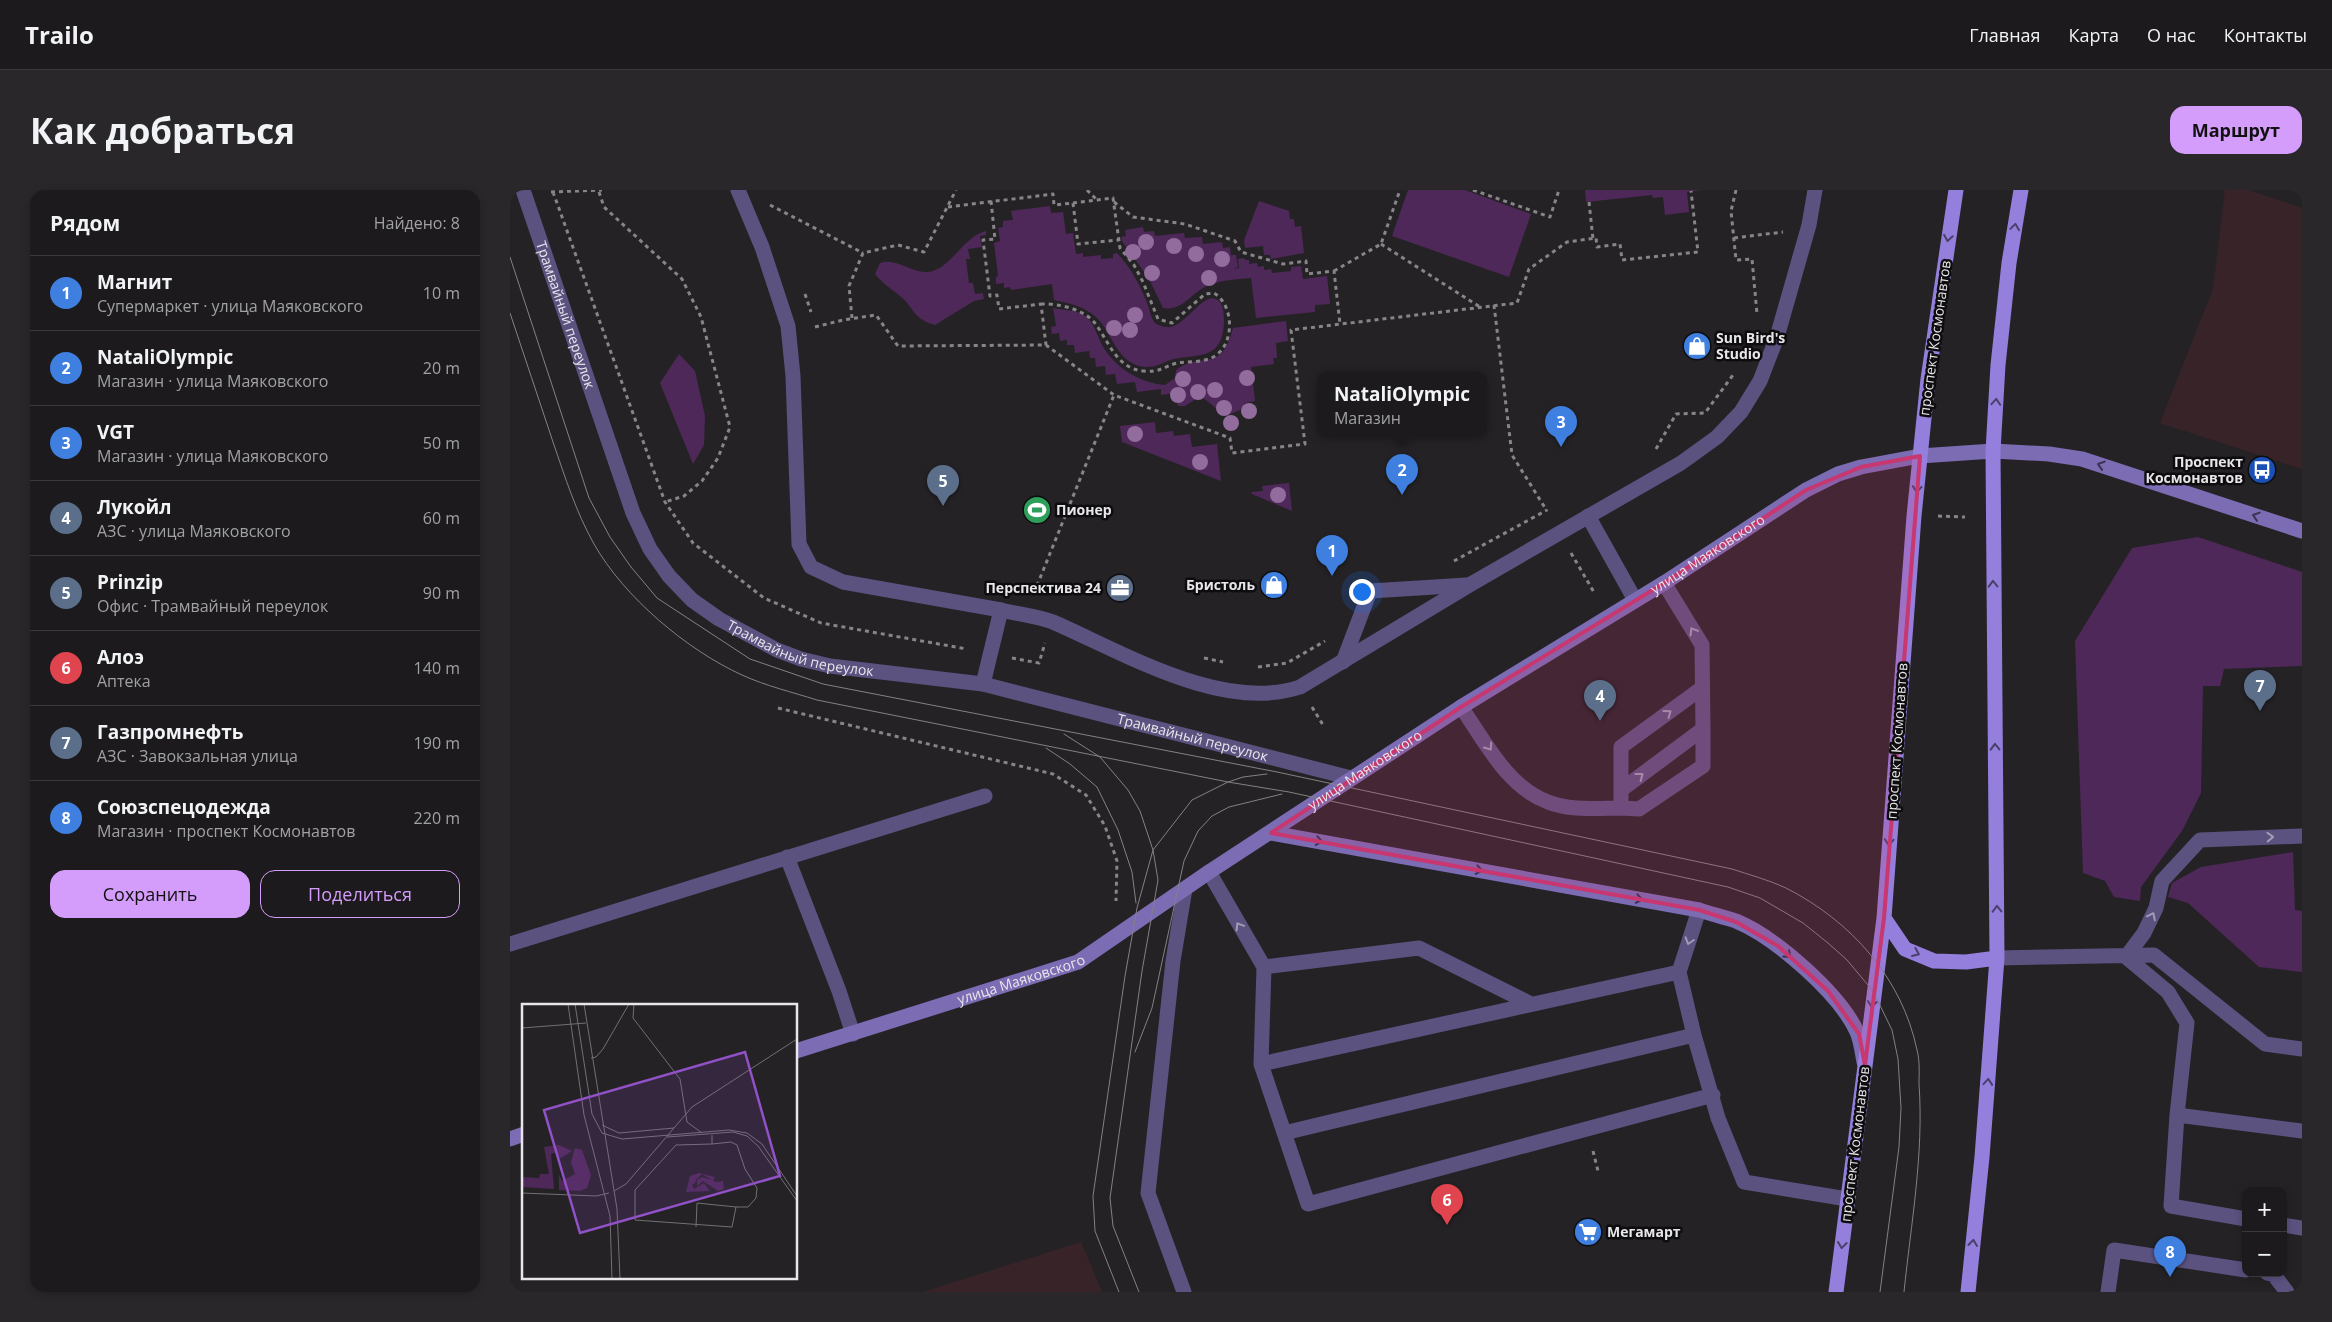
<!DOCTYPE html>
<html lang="ru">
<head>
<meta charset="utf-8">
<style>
	body { margin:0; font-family:"Open Sans",sans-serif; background:#292729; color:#f1f3f6 }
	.controls { position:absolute; right:15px; bottom:15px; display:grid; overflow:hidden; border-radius:10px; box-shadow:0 2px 8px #0003 }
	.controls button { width:45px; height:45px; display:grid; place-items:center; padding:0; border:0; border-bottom:1px solid #3a383b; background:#1c1a1c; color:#f1f3f6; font:25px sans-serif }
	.you { position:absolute; left:851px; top:401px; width:18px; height:18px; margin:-12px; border:4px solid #fff; border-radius:50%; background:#1a73e8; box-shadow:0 0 0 8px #1a73e833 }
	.badge { display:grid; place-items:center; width:32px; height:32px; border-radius:50%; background:#d49cfb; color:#fff; font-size:16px; font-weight:700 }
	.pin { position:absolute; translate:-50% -41px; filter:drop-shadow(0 1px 2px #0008) }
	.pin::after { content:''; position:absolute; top:26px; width:18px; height:15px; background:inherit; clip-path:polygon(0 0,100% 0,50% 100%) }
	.popup { position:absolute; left:807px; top:182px; width:170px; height:65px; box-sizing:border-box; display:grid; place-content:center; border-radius:10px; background:#1c1a1c; filter:drop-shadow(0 1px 4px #0005); font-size:16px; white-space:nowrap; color:#a0a1a3 }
	.popup b { font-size:19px; color:#f1f3f6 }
	.popup::after { content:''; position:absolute; left:50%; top:100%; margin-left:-10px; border:10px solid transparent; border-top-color:#1c1a1c }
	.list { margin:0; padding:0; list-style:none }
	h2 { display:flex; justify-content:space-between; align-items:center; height:65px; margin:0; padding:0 20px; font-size:21px }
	h2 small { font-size:16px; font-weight:400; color:#a0a1a3 }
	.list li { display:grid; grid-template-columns:32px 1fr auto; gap:15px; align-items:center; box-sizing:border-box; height:75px; padding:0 20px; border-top:1px solid #3a383b }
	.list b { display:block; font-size:19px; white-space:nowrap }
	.list p { margin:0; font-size:16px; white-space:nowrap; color:#a0a1a3 }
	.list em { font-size:16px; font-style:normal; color:#a0a1a3 }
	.actions { display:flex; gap:10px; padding:15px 20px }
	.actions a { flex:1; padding:11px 0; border:1px solid #d49cfb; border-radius:15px; text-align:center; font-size:18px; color:#d49cfb }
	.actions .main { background:#d49cfb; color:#111 }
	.map { position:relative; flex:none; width:1792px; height:1102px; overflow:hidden; border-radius:15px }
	header { display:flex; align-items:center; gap:30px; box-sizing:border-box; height:70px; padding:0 25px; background:#1c1a1c; border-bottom:1px solid #3a383b }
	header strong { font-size:24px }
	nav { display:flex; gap:28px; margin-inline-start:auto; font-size:18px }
	.intro { display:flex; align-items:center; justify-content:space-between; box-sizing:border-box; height:120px; padding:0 30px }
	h1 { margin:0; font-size:35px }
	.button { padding:12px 22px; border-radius:15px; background:#d49cfb; color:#111; font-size:18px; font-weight:700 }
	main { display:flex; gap:30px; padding:0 30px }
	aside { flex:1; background:#1c1a1c; border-radius:15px; box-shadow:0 2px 8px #0003 }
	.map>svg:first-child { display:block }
	.industrial { fill:#382428 }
	.green { fill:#4e2858 }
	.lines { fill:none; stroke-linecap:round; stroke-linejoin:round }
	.path { stroke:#888589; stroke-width:3; stroke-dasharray:4 4; stroke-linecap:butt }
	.lane { stroke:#5b5280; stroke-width:15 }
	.street { stroke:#5b5280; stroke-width:15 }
	.secondary { stroke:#7b6cb4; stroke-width:15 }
	.primary { stroke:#947fdd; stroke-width:15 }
	.tram { stroke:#848184; stroke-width:1 }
	.tree { fill:#916c9c }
	.oneway { stroke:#4a406b }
	.oneway2 { stroke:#393250 }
	.oneway3 { stroke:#a29cb4 }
	.marked { fill:#c83770; fill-opacity:0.2; stroke:#c83770; stroke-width:4; stroke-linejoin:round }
	.labels { text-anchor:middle; stroke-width:5; stroke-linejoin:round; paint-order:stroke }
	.street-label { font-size:14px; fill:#e9e6e9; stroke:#0d0c0e }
	.poi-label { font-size:14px; font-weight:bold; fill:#e9e6e9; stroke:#0d0c0e; text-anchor:start }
	.inset-road { fill:none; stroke:#737074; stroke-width:1 }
	.view { fill:#9151c7; fill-opacity:0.15; stroke:#9151c7; stroke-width:2.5 }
	.inset-edge { fill:none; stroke:#e9e6e9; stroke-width:2.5 }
</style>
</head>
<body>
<header>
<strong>Trailo</strong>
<nav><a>Главная</a><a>Карта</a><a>О нас</a><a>Контакты</a></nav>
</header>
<div class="intro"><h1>Как добраться</h1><a class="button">Маршрут</a></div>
<main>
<aside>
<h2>Рядом<small>Найдено: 8</small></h2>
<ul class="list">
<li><span class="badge" style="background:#3f7fe0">1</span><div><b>Магнит</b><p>Супермаркет · улица Маяковского</p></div><em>10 m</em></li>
<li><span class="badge" style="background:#3f7fe0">2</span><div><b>NataliOlympic</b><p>Магазин · улица Маяковского</p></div><em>20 m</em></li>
<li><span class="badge" style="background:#3f7fe0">3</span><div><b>VGT</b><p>Магазин · улица Маяковского</p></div><em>50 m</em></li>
<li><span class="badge" style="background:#5c6f8a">4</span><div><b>Лукойл</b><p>АЗС · улица Маяковского</p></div><em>60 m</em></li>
<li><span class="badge" style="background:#5c6f8a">5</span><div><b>Prinzip</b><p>Офис · Трамвайный переулок</p></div><em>90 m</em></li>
<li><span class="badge" style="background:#e0444e">6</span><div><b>Алоэ</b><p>Аптека</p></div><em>140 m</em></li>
<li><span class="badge" style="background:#5c6f8a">7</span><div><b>Газпромнефть</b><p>АЗС · Завокзальная улица</p></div><em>190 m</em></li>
<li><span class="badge" style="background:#3f7fe0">8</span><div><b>Союзспецодежда</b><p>Магазин · проспект Космонавтов</p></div><em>220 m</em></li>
</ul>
<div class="actions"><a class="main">Сохранить</a><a>Поделиться</a></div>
</aside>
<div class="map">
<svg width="1792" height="1102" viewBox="0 0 1792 1102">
	<rect width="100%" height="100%" fill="#252226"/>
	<path class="industrial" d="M1715 0H1738L1792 18V279L1650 233 1703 99Z
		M571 1052 592 1102H413Z"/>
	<path class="green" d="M898 0H955L1021 24 999 87 882 46Z
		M1075 0H1191L1177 2 1179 22 1155 25 1153 7 1143 8 1142 5 1076 12Z
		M749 11 779 21 780 29H784L785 37 791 36 794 63 761 69 760 65H754L753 56 735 58 734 50Z
		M540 16 541 23 553 22 556 44 563 43 566 64 573 63V67L591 65V69L603 68V64L607 63C620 77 628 91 635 108 639 115 640 127 645 133 648 135 653 137 656 137 675 140 694 97 709 111 714 116 714 126 714 133 712 169 691 164 663 169 653 172 647 178 634 177 606 173 603 143 586 127 574 116 558 113 544 110L542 94 501 100 500 97 494 98V93L486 94V87L488 86 484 53 490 51 488 38 493 37V31L503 30 501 21Z
		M633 37 634 42 644 41 645 46 674 43 675 48 692 47 693 54 712 52 713 58 720 57 721 65H726L728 77 724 79 729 78 728 69 734 68 735 70H739V74L747 73 748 77 754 76V80L761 79 762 83 781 81V77L791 76 793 89 817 86 820 114 805 115V122L746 128 741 88C728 89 714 90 702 94 683 99 674 122 653 118L639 89 612 51 611 47 616 46 615 40Z
		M476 41V45L470 46 472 57 458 59 460 69H456L459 93H463L465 104 473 103 474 109 464 111 425 135C402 129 405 118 389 105 380 98 372 93 365 84L370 73C388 67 405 87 423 81 445 73 453 47 476 41Z
		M543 118C553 120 565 120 574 125 584 132 587 145 592 155 605 178 630 193 655 195L665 188 666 180C693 160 711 185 723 138L776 131 778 151 766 153 767 168H763L764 174 741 177 745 211 735 213 730 220 718 225C705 222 701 210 689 207L675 216H668L666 203 651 205V199L627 202 625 192 607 194 605 184 596 185 595 176 586 177 585 168H580L579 161 565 163 564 155H557V150L550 151 549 143 542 144 541 137 546 136Z
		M169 164 185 181 195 226 194 255 183 274 150 193Z
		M645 232 646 243 663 241 664 246 680 244 682 257 707 254 711 291 612 252 610 236Z
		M779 293 782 321 742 304 741 302 753 301 752 296Z
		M1688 347 1792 382V476L1714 479 1710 496H1693L1691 603 1672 641 1631 697 1630 711 1604 707 1595 691 1573 683 1565 451 1622 358Z
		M1783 662 1785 720 1792 721V782L1749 777 1678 713 1658 707 1662 693 1691 677Z"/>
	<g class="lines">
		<path class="path" d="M577 0 587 10
			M963 0 1040 27 1049 0
			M1226 0 1221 21 1226 70 1242 69 1247 124
			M41 2 92 0
			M43 2 155 312 183 353 254 408 311 433 457 459
			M89 2 94 17 172 89 191 127 220 237 208 268 192 291 174 306 155 312
			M481 11 485 49 473 50 480 106 487 105 489 119 531 114 536 155
			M604 12 623 27 675 34 725 51 731 62 773 74 796 71 797 84 824 81 830 134
			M1079 12 1083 49
			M260 15 353 63
			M438 17 543 4 544 15 563 13 568 54 608 50
			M1224 48 1273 42
			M871 54 970 117
			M824 81 871 54 890 0
			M295 104 301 122
			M531 114C547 113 573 119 584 132 599 151 606 179 634 181 649 183 655 176 667 173 679 171 694 173 705 166 725 153 724 115 704 103L695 104 662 133 648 129 633 92 624 75 610 58 603 8 563 13
			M984 115 1002 265 1037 321
			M342 128 339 96 353 63 388 55 414 62 446 0
			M305 137 333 130 366 125 388 156 536 155 604 205 720 248 722 263 795 254 781 140 1007 113 1019 79 1057 52 1086 48 1087 57 1110 54 1112 70 1188 62 1181 1
			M1146 259 1166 224 1195 223 1223 185
			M1428 326 1455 327
			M1061 363 1085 404
			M944 371 1037 320
			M524 403 604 205
			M502 468 529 473 535 453
			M694 468 713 472
			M748 477 777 473 815 451
			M802 517 813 535
			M268 518 543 584 576 605 595 636 607 671 606 711
			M1083 961 1088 981"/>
		<path class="lane" d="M1078 326 1125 410
			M951 517C975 551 997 597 1038 612 1060 621 1088 618 1111 618V600L1193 539 1192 455 1154 393
			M1111 600V557L1192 498
			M1111 618 1129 619 1193 576V539
			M277 667 329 801 343 844
			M699 682 754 777 751 874 798 1014 1203 905
			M1189 720 1169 782 1184 845 1208 928 1234 992 1337 1009
			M0 754 475 606
			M1616 767 1658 802 1677 833 1667 925 1661 1016 1736 1029
			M1616 767 1634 743 1646 718 1652 691 1690 650 1792 646
			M1487 768 1644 765 1755 854 1792 859
			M754 777 909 758 1021 814
			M751 874 1169 782
			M1667 925 1792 941
			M774 943 1184 845
			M1773 1035 1792 1038
			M1757 1083 1763 1084 1777 1102
			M674 1102 638 1003 663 771 675 699
			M1598 1102 1604 1060 1736 1080"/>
		<g class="street">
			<path id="s1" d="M13 0 123 323 140 359 159 386 182 410 209 429 267 460 291 469 320 476 473 494 841 588"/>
			<path d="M228 0 252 57 278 136 283 186 289 354 301 377 333 392 491 420 473 494"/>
			<path d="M491 420C507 424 527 426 543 432 612 462 713 523 790 497L961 394 1171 273 1207 247 1231 222 1250 191 1267 147 1299 35 1305 0"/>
			<path d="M833 472 860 401 957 395"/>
		</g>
		<g class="secondary">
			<path d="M761 643 1189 720C1201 724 1214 727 1226 731 1265 747 1330 804 1347 842 1351 851 1352 862 1354 872"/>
			<path id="s2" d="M286 861 568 772 699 682 951 517 1154 393 1296 300 1328 284 1351 277 1410 266 1483 261 1539 264 1572 269 1792 341"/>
			<path d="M0 949 14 944"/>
		</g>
		<path class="primary" d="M1374 728 1395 759 1424 771 1456 772 1487 768
			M1326 1102 1374 728 1404 326 1418 189 1446 0
			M1458 1102 1472 967 1487 768 1483 261 1488 175 1499 73 1511 0"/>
		<path class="tram" d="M0 67 79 308 100 347 121 377 147 408 240 469 313 494 767 582 1222 679C1240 685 1259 690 1276 698 1341 731 1392 788 1407 860 1410 871 1409 883 1409 894 1414 964 1401 1033 1394 1102
			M0 123C14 166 29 209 43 252 55 287 66 322 84 354 114 407 177 460 232 485 256 496 282 502 307 510L718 592 779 602 1218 697 1250 708 1293 733 1318 753 1337 770 1363 801 1382 840 1388 869 1391 918 1389 957 1370 1102
			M554 544 590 567 618 600 630 621 643 660 648 690 632 781 600 1008 603 1036 629 1102
			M536 558 560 574 587 597 608 640 622 682 626 713
			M625 862 642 818 674 671 688 641 702 626 719 617 772 604
			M609 1102 585 1041 583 1006 615 786 627 718 643 660 682 610 718 592 733 587 757 584"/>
	</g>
	<g class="tree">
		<circle cx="636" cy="52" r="8"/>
		<circle cx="664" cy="56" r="8"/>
		<circle cx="623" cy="62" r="8"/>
		<circle cx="686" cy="64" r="8"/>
		<circle cx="712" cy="69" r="8"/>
		<circle cx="642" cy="83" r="8"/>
		<circle cx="699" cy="88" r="8"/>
		<circle cx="625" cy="125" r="8"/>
		<circle cx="604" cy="138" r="8"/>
		<circle cx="620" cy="140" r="8"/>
		<circle cx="737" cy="188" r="8"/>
		<circle cx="673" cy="189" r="8"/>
		<circle cx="705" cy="200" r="8"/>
		<circle cx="688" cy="202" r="8"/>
		<circle cx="668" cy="205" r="8"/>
		<circle cx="714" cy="218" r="8"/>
		<circle cx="739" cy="221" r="8"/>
		<circle cx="721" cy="233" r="8"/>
		<circle cx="625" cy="244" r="8"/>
		<circle cx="690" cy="272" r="8"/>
		<circle cx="768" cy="305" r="8"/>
	</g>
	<defs><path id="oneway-chevron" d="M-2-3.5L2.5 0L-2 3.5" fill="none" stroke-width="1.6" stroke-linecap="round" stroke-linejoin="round" transform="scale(1.25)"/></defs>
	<g class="oneway">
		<use href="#oneway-chevron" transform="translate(1505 37) rotate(-82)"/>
		<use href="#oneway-chevron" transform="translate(1438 48) rotate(99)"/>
		<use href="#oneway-chevron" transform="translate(1486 212) rotate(-86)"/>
		<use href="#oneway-chevron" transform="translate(1407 299) rotate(95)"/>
		<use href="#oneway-chevron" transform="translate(1483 394) rotate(-91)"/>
		<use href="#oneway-chevron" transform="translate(1485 557) rotate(-91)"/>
		<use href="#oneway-chevron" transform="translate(1379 652) rotate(94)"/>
		<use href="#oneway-chevron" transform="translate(1487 719) rotate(-91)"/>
		<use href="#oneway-chevron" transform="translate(1406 763) rotate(23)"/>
		<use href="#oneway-chevron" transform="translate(1362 814) rotate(97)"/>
		<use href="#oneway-chevron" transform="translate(1478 892) rotate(-85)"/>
		<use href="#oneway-chevron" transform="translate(1463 1053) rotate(-84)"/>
		<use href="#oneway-chevron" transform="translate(1332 1055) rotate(97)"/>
	</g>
	<g class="oneway2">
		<use href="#oneway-chevron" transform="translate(1591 275) rotate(-162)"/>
		<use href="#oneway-chevron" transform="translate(1746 326) rotate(-162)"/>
		<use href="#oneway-chevron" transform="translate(809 651) rotate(10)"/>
		<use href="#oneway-chevron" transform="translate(969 680) rotate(10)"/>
		<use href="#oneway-chevron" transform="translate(1129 709) rotate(10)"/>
		<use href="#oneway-chevron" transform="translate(1278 765) rotate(42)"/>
	</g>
	<g class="oneway3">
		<use href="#oneway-chevron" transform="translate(1183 441) rotate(-121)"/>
		<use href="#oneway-chevron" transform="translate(1158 523) rotate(-36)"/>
		<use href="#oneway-chevron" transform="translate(979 557) rotate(55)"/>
		<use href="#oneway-chevron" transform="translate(1130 586) rotate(-37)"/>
		<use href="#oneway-chevron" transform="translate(1760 647) rotate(-2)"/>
		<use href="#oneway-chevron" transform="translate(1642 726) rotate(-64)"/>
		<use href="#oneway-chevron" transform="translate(729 736) rotate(-121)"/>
		<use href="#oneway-chevron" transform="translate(1179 751) rotate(108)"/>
	</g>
	<path class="marked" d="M1410 266 1374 728 1355 875 1349 844 1318 801 1268 756 1226 732 1189 720 761 643 951 517 1154 393 1296 300 1351 277Z"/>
	<defs>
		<symbol id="shop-disc" viewBox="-11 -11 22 22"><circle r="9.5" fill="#3f7fe0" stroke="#0d0c0e"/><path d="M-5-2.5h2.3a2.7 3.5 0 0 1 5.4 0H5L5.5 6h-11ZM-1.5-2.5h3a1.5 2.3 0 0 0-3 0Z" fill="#fff"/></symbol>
		<symbol id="bus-disc" viewBox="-11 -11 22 22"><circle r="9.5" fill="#1a4fb4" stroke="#0d0c0e"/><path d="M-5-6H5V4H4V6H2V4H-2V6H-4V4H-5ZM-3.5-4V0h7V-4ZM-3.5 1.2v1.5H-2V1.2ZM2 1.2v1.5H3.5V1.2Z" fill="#fff"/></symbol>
		<symbol id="stadium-disc" viewBox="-11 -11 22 22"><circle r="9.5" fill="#2e9e5b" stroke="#0d0c0e"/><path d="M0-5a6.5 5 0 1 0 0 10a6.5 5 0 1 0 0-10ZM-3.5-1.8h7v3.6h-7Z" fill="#fff"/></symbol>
		<symbol id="office-disc" viewBox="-11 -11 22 22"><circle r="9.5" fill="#5c6f8a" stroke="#0d0c0e"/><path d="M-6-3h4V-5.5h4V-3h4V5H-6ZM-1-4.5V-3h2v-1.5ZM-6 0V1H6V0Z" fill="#fff"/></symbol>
		<symbol id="supermarket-disc" viewBox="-11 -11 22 22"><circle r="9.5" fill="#3f7fe0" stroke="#0d0c0e"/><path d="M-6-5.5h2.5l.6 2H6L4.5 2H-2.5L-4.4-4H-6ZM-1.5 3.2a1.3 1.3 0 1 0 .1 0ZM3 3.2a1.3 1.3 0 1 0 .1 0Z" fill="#fff"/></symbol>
	</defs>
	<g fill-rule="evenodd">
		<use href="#shop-disc" x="1171" y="140" width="32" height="32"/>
		<use href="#bus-disc" x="1736" y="264" width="32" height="32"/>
		<use href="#stadium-disc" x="511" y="304" width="32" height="32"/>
		<use href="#shop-disc" x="748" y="379" width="32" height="32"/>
		<use href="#office-disc" x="594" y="382" width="32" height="32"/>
		<use href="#supermarket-disc" x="1062" y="1026" width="32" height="32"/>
	</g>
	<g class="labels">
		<g class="street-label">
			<text dy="5" stroke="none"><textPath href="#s1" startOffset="132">Трамвайный переулок</textPath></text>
			<text transform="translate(1425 148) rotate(-82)" y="5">проспект Космонавтов</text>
			<text dy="5" stroke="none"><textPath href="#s2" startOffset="1046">улица Маяковского</textPath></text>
			<text dy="5" stroke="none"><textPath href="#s1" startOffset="568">Трамвайный переулок</textPath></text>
			<text dy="5" stroke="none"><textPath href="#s1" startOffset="972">Трамвайный переулок</textPath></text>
			<text transform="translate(1387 551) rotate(-86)" y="5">проспект Космонавтов</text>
			<text dy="5" stroke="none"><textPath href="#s2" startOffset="641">улица Маяковского</textPath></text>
			<text dy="5" stroke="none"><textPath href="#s2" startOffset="236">улица Маяковского</textPath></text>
			<text transform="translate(1345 954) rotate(-83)" y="5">проспект Космонавтов</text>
		</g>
		<g class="poi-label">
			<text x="1206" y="153">Sun Bird's<tspan x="1206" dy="16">Studio</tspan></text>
			<text x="1733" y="277" text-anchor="end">Проспект<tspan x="1733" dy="16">Космонавтов</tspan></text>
			<text x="546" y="325">Пионер</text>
			<text x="745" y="400" text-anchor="end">Бристоль</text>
			<text x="591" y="403" text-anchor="end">Перспектива 24</text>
			<text x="1097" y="1047">Мегамарт</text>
		</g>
	</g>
	<g transform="translate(12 814)">
		<rect width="275" height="275" fill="#252226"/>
		<path d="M37 141 50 147 37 155 35 148 29 150 32 185 0 183V173L17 174 18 170H27L22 143ZM53 144 60 146 69 171 65 184 58 187 37 186V171L40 177 53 170 49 158ZM177 169 193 173 191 177 195 178 201 177 202 185 196 187 181 177 175 182V176L180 173 190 176 180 170 174 176 173 179 170 181 172 185 182 179 188 187 164 188 168 172Z" fill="#4e2858"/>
		<path class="inset-road" d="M46 0 62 111 88 212 90 275M53 0 70 110 80 129 100 135 207 126 225 129 240 140 275 192M62 0 95 205 98 275M112 0 111 14 158 75 165 118 180 129M0 24 64 19M69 54 74 53 81 45 107 0M80 121 97 129 152 124M190 131V140L209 138 215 141 223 165 235 184 234 194 226 203H214L210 223 113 216V186L154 141 190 140M145 133 211 128 225 132 236 142 275 197M92 187 104 180 170 103 275 35M0 189 74 192 87 189M174 223 175 199 214 203"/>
		<path class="view" d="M223 48 258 172 58 229 22 106Z"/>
		<rect width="275" height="275" class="inset-edge"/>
	</g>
</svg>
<div class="controls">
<button>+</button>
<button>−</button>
</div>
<div class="you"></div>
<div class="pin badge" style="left:822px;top:386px;background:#3f7fe0">1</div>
<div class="pin badge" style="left:892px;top:305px;background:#3f7fe0">2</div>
<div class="popup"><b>NataliOlympic</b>Магазин</div>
<div class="pin badge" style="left:1051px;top:257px;background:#3f7fe0">3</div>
<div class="pin badge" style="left:1090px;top:531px;background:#5c6f8a">4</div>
<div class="pin badge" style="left:433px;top:316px;background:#5c6f8a">5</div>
<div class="pin badge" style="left:937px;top:1035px;background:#e0444e">6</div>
<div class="pin badge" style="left:1750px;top:521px;background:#5c6f8a">7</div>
<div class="pin badge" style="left:1660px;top:1087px;background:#3f7fe0">8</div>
</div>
</main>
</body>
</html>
